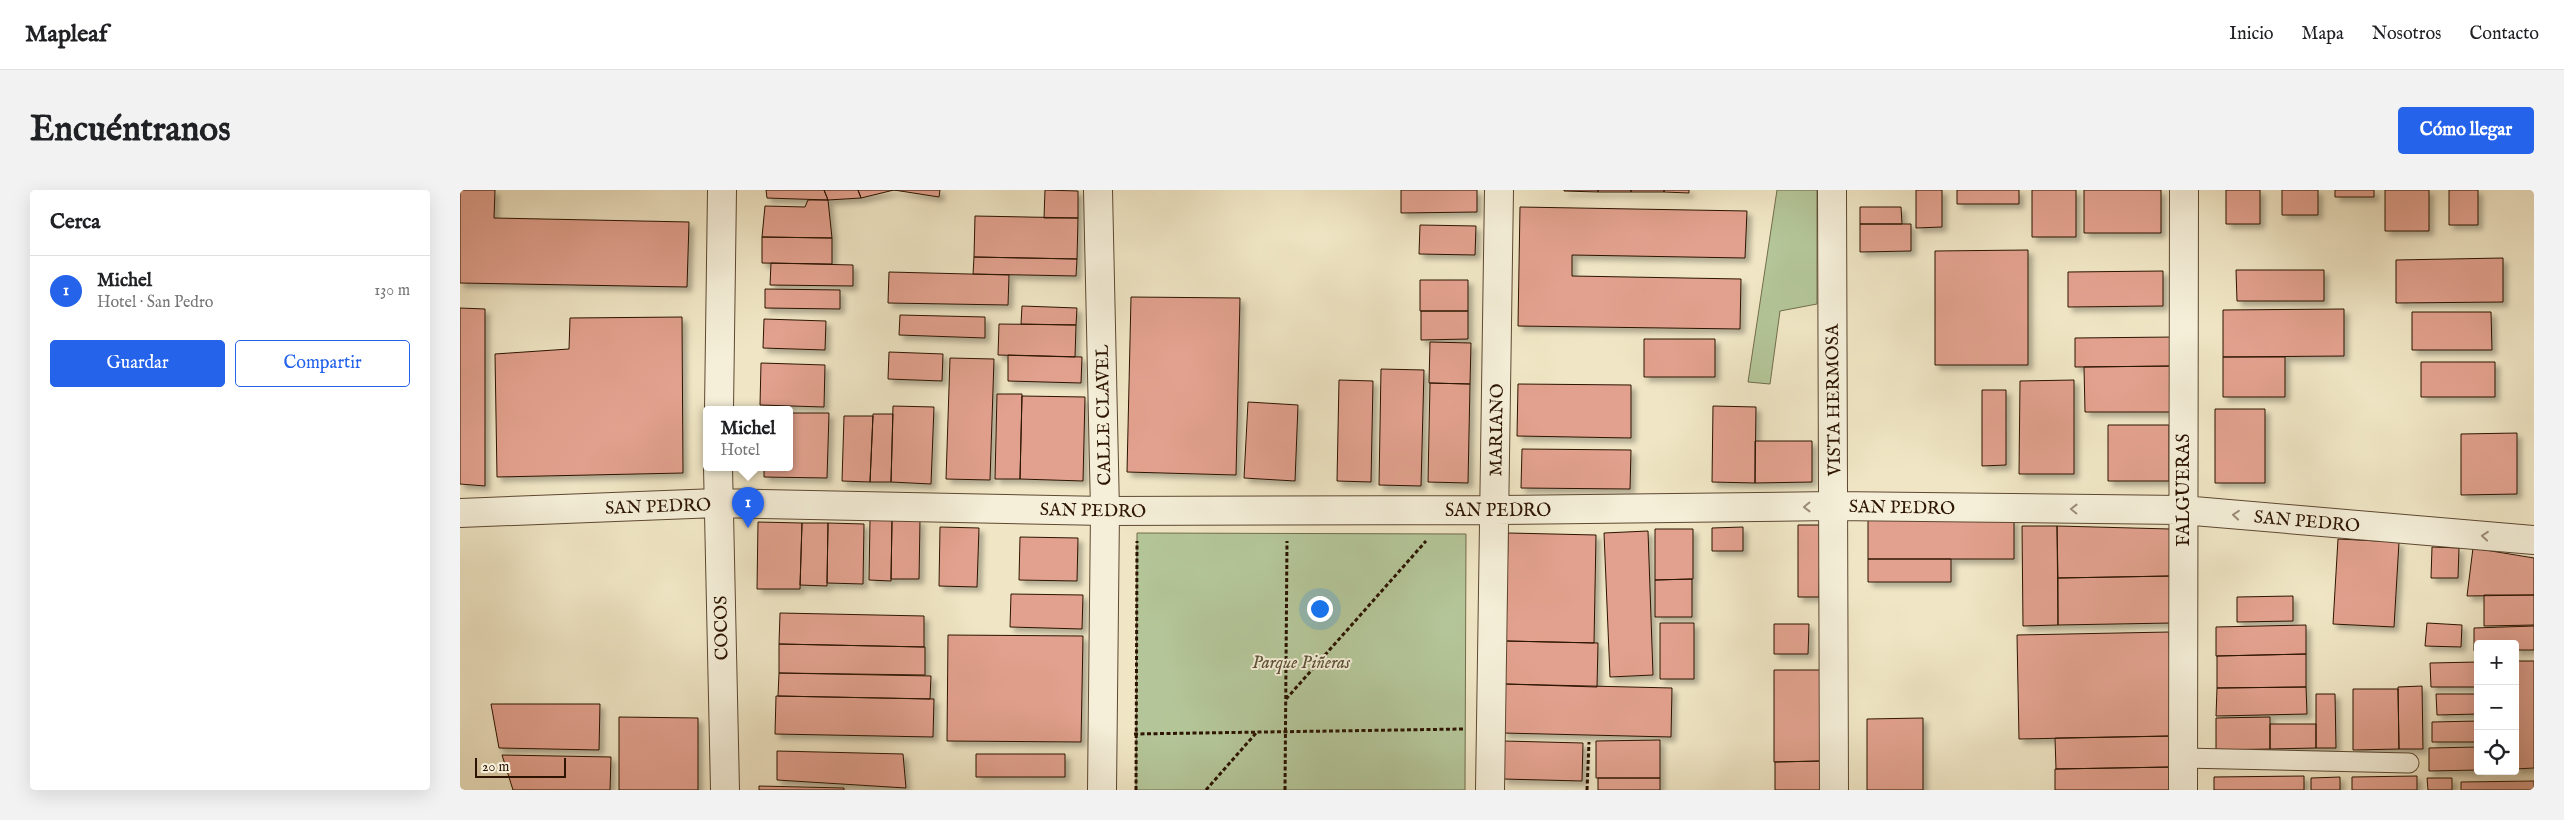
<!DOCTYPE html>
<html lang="es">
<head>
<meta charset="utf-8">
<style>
	body { margin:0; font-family:"IM FELL English",serif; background:#f2f2f2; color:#202124 }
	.controls { position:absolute; right:15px; bottom:15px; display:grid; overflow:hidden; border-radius:5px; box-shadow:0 5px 20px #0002 }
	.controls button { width:45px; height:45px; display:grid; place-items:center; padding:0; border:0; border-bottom:1px solid #e0e0e0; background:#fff; color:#202124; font:25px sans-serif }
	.scale { position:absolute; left:15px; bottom:12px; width:91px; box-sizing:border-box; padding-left:5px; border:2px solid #2c1400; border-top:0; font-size:14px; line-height:18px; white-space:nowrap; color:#2c1400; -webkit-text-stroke:4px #f5efd9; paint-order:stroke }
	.you { position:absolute; left:859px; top:418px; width:18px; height:18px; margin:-12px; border:4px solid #fff; border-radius:50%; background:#1a73e8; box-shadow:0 0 0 8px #1a73e833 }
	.badge { display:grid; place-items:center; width:32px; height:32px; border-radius:50%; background:#2563eb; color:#fff; font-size:16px; font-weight:700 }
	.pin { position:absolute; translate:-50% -41px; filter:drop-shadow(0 1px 2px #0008) }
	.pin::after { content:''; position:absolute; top:26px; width:18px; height:15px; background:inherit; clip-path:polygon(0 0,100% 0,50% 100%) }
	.popup { position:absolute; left:243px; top:216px; width:90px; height:65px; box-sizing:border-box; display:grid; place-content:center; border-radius:5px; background:#fff; filter:drop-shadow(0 1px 4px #0005); font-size:16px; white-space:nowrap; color:#757577 }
	.popup b { font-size:19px; color:#202124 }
	.popup::after { content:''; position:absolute; left:50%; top:100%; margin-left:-10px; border:10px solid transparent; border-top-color:#fff }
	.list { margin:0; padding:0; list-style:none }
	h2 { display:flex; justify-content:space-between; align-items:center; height:65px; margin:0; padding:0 20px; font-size:21px }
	h2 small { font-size:16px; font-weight:400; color:#757577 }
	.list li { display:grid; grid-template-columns:32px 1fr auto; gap:15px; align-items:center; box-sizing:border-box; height:70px; padding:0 20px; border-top:1px solid #e0e0e0 }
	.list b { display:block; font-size:19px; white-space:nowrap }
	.list p { margin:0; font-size:16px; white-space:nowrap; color:#757577 }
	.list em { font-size:16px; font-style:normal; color:#757577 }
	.actions { display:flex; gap:10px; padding:15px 20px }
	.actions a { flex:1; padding:11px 0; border:1px solid #2563eb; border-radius:5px; text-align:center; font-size:18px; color:#2563eb }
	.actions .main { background:#2563eb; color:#fff }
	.icon { flex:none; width:28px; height:28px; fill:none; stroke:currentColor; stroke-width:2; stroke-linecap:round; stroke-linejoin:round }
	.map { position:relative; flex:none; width:2074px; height:600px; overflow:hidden; border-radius:5px }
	header { display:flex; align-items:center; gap:30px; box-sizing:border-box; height:70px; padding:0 25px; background:#fff; border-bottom:1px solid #e0e0e0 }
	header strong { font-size:24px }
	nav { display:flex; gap:28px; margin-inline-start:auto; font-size:18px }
	.intro { display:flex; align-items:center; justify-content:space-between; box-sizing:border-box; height:120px; padding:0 30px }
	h1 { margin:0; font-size:35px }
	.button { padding:12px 22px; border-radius:5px; background:#2563eb; color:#fff; font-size:18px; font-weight:700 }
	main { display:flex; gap:30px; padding:0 30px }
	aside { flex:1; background:#fff; border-radius:5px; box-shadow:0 5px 20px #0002 }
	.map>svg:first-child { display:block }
	.green { fill:#b4c699; stroke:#706d4c }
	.building { fill:#e2a18e; stroke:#2c1400; filter:url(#shadow) }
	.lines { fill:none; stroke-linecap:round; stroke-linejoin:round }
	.service-casing { stroke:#5d4831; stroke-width:21 }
	.minor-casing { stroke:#5d4831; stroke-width:30 }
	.path { stroke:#2c1400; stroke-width:3; stroke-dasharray:4 2.5; stroke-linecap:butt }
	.service { stroke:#f5efd9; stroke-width:19 }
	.minor { stroke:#f5efd9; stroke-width:28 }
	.oneway { stroke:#9b8c77 }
	.labels { text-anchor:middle; stroke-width:4; stroke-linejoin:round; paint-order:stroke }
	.street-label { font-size:18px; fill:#2c1400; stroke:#f5efd9 }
	.park-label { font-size:18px; font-style:italic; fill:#5c5236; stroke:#f5efd9 }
</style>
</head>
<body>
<header>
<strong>Mapleaf</strong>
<nav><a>Inicio</a><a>Mapa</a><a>Nosotros</a><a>Contacto</a></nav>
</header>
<div class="intro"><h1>Encuéntranos</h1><a class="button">Cómo llegar</a></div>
<main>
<aside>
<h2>Cerca<small></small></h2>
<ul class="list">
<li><span class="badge">1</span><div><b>Michel</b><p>Hotel · San Pedro</p></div><em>130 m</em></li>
</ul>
<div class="actions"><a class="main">Guardar</a><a>Compartir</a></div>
</aside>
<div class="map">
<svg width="2074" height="600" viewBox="0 0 2074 600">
	<defs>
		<filter id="shadow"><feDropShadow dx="4.5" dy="4.5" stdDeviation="2.5" flood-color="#0004"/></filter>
	</defs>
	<rect width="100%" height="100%" fill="#f0e6c5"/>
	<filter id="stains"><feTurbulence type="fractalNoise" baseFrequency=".004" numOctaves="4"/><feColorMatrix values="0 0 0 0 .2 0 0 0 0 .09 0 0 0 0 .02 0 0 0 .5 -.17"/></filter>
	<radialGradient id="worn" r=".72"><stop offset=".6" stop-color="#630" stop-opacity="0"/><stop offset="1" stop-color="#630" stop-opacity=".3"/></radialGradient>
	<path class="green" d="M1317 0H1357V114L1320 121 1310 194 1288 192Z
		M677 343 1006 344 1005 600H676Z"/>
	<path class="building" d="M0 0H35L34 28 229 32 227 97 0 93Z
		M306 0H364L368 10 307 8Z
		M364 0H398L401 8 368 10Z
		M398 0H434L401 8Z
		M434 0H480L479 7Z
		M585 0 618 1V28H584Z
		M941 0H1017V22L941 23Z
		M1104 0H1138V2L1104 1Z
		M1138 0H1171V2H1138Z
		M1171 0H1204V2H1171Z
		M1204 0H1229V3L1204 2Z
		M1456 0H1482V37L1456 38Z
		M1497 0H1559V14H1497Z
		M1572 0H1616V47H1572Z
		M1624 0H1701V43H1624Z
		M1766 0H1800V34H1766Z
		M1822 0H1858V25H1822Z
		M1875 0H1914V7H1875Z
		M1925 0H1969V41H1925Z
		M1989 0H2018V35H1989Z
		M348 10H368L372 48 302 47 305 16 345 17Z
		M1060 17 1287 21 1285 68 1112 65V86L1281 89 1280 139 1058 136Z
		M1400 17H1441L1442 34H1400Z
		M515 26 618 28 617 69 514 67Z
		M1400 34H1451V61L1400 62Z
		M960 35 1016 36 1015 65 959 64Z
		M302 47 372 48V74L302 73Z
		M1568 60V175H1475V61Z
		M514 67 617 69 616 86 513 84Z
		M2043 68V112L1936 113V70Z
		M311 73 393 75V96L310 95Z
		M1776 80H1864V111H1777Z
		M1703 81V116L1608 117V82Z
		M429 82 549 85 548 115 428 113Z
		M960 90H1008V121H960Z
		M305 99 380 100V119L305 118Z
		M671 107 780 108 776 285 667 282Z
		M562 116 617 118 616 135 561 134Z
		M0 118 25 119V296L0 294Z
		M1884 119V166L1763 167V120Z
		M961 121H1008V149L961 150Z
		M1952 122H2031L2032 160H1952Z
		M440 125 525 127V148L439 145Z
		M222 127 223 283 37 287 35 164 109 159 110 128Z
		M304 129 366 131 365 160 303 158Z
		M539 134 616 135 615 167 538 165Z
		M1714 147V176L1615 177V148Z
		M1184 149H1255V187H1184Z
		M970 152 1011 153 1010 194 969 193Z
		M429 162 483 164 482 191 428 189Z
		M548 165 622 167 621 193 548 191Z
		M1763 167H1825V207H1763Z
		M490 168 534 169 530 290 486 289Z
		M1961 172H2035V207H1961Z
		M301 173 365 175 364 217 300 215Z
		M1714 176V222H1625L1624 177Z
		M921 179 964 180 961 296 919 295Z
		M879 190 913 191 911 292 877 291Z
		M1614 190V284H1559L1560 191Z
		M970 193 1010 194 1008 293 968 292Z
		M1058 194 1171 195V248L1057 246Z
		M1522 200H1546V275L1522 276Z
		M537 204H562L560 289H535Z
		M562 206 625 207 623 291 560 289Z
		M788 212 838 215 835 291 784 288Z
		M433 216 474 217 471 294 431 292Z
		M1253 216 1296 217 1295 293 1252 292Z
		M1755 219H1805V293H1755Z
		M329 223H369L367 288 304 287V277H329Z
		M413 224H433L431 292H410Z
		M384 226H413L410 292 382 291Z
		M1648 235H1709V291H1648Z
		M2057 243V304L2001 305V244Z
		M1295 251H1352V292L1295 293Z
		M1062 259 1171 260 1170 299 1061 298Z
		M1554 329V369H1408V330Z
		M410 330H432L431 391 409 390Z
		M432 330H460L459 389H431Z
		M298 332 342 333 340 399H297Z
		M342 333H368L367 396 340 395Z
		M368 333 404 334 403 394 367 393Z
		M1338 335H1360L1359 407H1338Z
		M1562 336H1597L1598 435 1563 436Z
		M1597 336 1710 339 1711 386 1598 388Z
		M480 337 519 338 517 397 479 396Z
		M1283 337V361H1252V338Z
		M1195 339H1233V389L1195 390Z
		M1188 341 1193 485 1150 487 1144 343Z
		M1048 343 1136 345 1134 453 1046 451Z
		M560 347 618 348 617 391 559 390Z
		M1878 349 1939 352 1934 437 1873 434Z
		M1972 357 1999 358 1998 388H1971Z
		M2013 358 2074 368V405L2007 406Z
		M1408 369H1491V392H1408Z
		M1711 386V433L1598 435V388Z
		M1232 389V427H1195V390Z
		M551 404 623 405 622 439 550 437Z
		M2024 405H2074V435L2024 436Z
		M1833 406V431L1777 432V407Z
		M320 423 464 426V457L319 454Z
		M1200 433H1234V489H1200Z
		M1967 433 2002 435 2001 457 1965 456Z
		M1314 434H1349L1348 464H1314Z
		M1846 435V464L1756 466V437Z
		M2074 436V460H2055V454H2018V461H2014V438Z
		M1709 442 1711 546 1559 549 1557 445Z
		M488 445 623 446 621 552 487 551Z
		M1046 451 1138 453 1137 497 1045 494Z
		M319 454 465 457V485L319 483Z
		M1846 464V497L1757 498V466Z
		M2055 471H2074V578L2055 579Z
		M2018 472V497H1971L1970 473Z
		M1314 480H1361V571L1314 572Z
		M319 483 471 486 470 509 318 506Z
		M1045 494 1212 498 1211 547 1043 543Z
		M1962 496 1963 559H1939L1938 497Z
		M1846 497 1847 524 1756 526 1757 498Z
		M1893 499H1938L1939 559 1893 560Z
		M1856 504H1875L1876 558H1856Z
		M1976 504H2018V524L1977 525Z
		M316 506 474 509 473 547 315 544Z
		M31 514H140L139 560 39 558Z
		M159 527 238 528V600H159Z
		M1810 527V559L1756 560V528Z
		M1463 528V600H1407V529Z
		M2018 531V552H1972V532Z
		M1810 534H1856V558L1810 559Z
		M1711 546V577L1596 579 1595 548Z
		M1200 550V588H1136V551Z
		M1044 551 1123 553 1122 591 1043 589Z
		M2018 557V580L1969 581V558Z
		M317 561 443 564 446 598 317 590Z
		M516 564H605V587H516Z
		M42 565 151 567 150 600H53Z
		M1361 571V600H1315V572Z
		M1711 577V600H1595V579Z
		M1844 586V600H1754V587Z
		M1957 586V600H1892V587Z
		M1880 587V600H1851V588Z
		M1138 588H1200V600H1138Z
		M1967 588H1992V600H1968Z
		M2074 591V600H2001V592Z
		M299 596 384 598V600H299Z"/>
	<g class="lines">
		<defs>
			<path id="service" d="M1723 568 1949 573"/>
			<path id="minor" d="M638 0 645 321 642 600
				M1372 0 1374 600
				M259 219 262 0
				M258 277 265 600
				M0 323 257 313 645 321 1035 320 1374 316 1722 320 2074 350
				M1030 600 1039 0
				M1723 600 1724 0"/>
		</defs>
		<use href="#service" class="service-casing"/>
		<use href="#minor" class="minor-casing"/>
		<path class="path" d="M826 509 966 351
			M674 544 1003 539
			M676 600 677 351
			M746 600 797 542
			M825 600 827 351
			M1127 600 1129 552"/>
		<use href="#service" class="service"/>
		<use href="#minor" class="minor"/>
	</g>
	<defs><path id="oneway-chevron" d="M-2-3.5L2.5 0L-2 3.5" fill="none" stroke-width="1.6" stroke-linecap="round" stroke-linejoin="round" transform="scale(1.25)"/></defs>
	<g class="oneway">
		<use href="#oneway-chevron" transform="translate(1347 317) rotate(179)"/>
		<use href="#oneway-chevron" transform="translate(1614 319) rotate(-179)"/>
		<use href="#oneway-chevron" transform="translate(1776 325) rotate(-175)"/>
		<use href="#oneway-chevron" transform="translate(2025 346) rotate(-175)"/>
	</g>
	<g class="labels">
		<g class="street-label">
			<text transform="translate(1373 210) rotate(-91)" y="6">VISTA HERMOSA</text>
			<text transform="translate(643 225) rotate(-91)" y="6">CALLE CLAVEL</text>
			<text transform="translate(1036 240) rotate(-89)" y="6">MARIANO</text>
			<text transform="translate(1723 300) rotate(-90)" y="6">FALGUERAS</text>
			<text transform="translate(198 316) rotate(-2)" y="6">SAN PEDRO</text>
			<text transform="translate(1442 317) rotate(1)" y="6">SAN PEDRO</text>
			<text transform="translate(633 320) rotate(1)" y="6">SAN PEDRO</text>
			<text x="1038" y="326">SAN PEDRO</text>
			<text transform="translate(1847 331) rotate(5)" y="6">SAN PEDRO</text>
			<text transform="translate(261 438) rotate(-91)" y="6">COCOS</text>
		</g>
		<g class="park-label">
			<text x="841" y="478">Parque Piñeras</text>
		</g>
	</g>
	<rect width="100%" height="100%" filter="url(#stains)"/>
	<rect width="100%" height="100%" fill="url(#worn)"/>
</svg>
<div class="controls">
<button>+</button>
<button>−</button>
<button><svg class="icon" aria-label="locate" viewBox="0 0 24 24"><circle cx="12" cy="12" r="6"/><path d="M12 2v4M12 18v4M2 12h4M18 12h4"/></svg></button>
</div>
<div class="scale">20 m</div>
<div class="you"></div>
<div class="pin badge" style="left:288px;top:338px">1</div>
<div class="popup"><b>Michel</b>Hotel</div>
</div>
</main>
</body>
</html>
